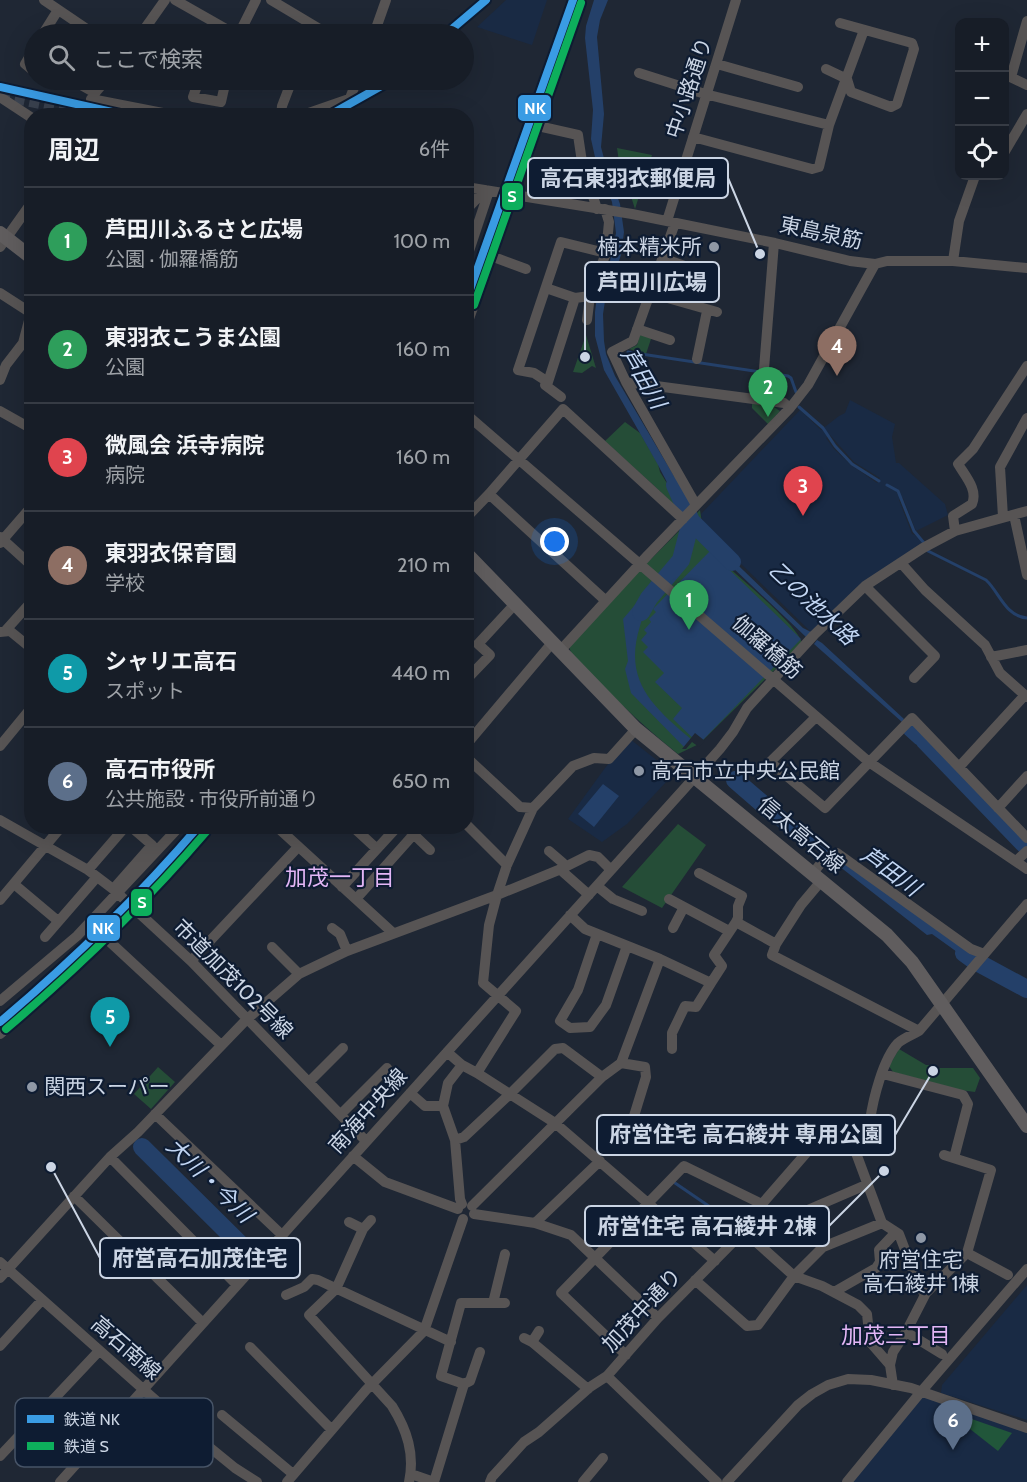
<!DOCTYPE html>
<html lang="ja">
<head>
<meta charset="utf-8">
<style>
	body { margin:0; font-family:Cabin,"Noto Sans JP",sans-serif; background:#242a33; color:#f1f3f6 }
	.controls { position:absolute; right:18px; top:18px; display:grid; overflow:hidden; border-radius:12px; box-shadow:0 6px 24px #0002 }
	.controls button { width:54px; height:54px; display:grid; place-items:center; padding:0; border:0; border-bottom:2px solid #363b44; background:#171d27; color:#f1f3f6; font:30px sans-serif }
	.you { position:absolute; left:555px; top:542px; width:21px; height:21px; margin:-15px; border:4px solid #fff; border-radius:50%; background:#1a73e8; box-shadow:0 0 0 9px #1a73e833 }
	.badge { display:grid; place-items:center; width:39px; height:39px; border-radius:50%; background:#db2777; color:#fff; font-size:20px; font-weight:700 }
	.pin { position:absolute; translate:-50% -50px; filter:drop-shadow(0 2px 3px #0008) }
	.pin::after { content:''; position:absolute; top:32px; width:21px; height:18px; background:inherit; clip-path:polygon(0 0,100% 0,50% 100%) }
	.list { margin:0; padding:0; list-style:none }
	h2 { display:flex; justify-content:space-between; align-items:center; height:78px; margin:0; padding:0 24px; font-size:26px }
	h2 small { font-size:20px; font-weight:400; color:#9ea2a7 }
	.list li { display:grid; grid-template-columns:39px 1fr auto; gap:18px; align-items:center; box-sizing:border-box; height:108px; padding:0 24px; border-top:2px solid #363b44 }
	.list b { display:block; font-size:22px; white-space:nowrap }
	.list p { margin:0; font-size:20px; white-space:nowrap; color:#9ea2a7 }
	.list em { font-size:20px; font-style:normal; color:#9ea2a7 }
	.icon { flex:none; width:33px; height:33px; fill:none; stroke:currentColor; stroke-width:2; stroke-linecap:round; stroke-linejoin:round }
	.map { position:relative; flex:none; width:1027px; height:1482px; overflow:hidden }
	.search { position:absolute; background:#171d27; box-shadow:0 6px 24px #0002; left:24px; top:24px; width:450px; height:66px; display:flex; align-items:center; gap:15px; box-sizing:border-box; padding:0 21px; border-radius:33px; color:#9ea2a7; font-size:22px }
	.panel { position:absolute; background:#171d27; box-shadow:0 6px 24px #0002; left:24px; top:108px; width:450px; height:726px; border-radius:24px }
	.map>svg:first-child { display:block }
	.built { fill:#192a44; fill-rule:evenodd }
	.green { fill:#254d37 }
	.forest { fill:#21563a }
	.water { fill:#244069 }
	.pier { fill:#1f2734 }
	.lines { fill:none; stroke-linecap:round; stroke-linejoin:round }
	.stream { stroke:#244069; stroke-width:3 }
	.river { stroke:#244069; stroke-width:18 }
	.minor-tunnel { stroke:#39414e; stroke-width:10; stroke-dasharray:10 5; stroke-linecap:butt }
	.minor { stroke:#575454; stroke-width:10 }
	.major { stroke:#605d5e; stroke-width:14 }
	.rail-1-casing { stroke:#0e1c32; stroke-width:12 }
	.rail-2-casing { stroke:#0e1c32; stroke-width:12 }
	.rail-1 { stroke:#3a9ce4; stroke-width:8 }
	.rail-2 { stroke:#0daf5c; stroke-width:8 }
	.poi-dot { fill:#8f98a6; stroke:#0e1c32; stroke-width:2 }
	.labels { text-anchor:middle; stroke-width:4.5; stroke-linejoin:round; paint-order:stroke }
	.street-label { font-size:21px; fill:#cbd5e4; stroke:#0e1c32 }
	.poi-label { font-size:21px; fill:#cbd5e4; stroke:#0e1c32; text-anchor:start }
	.water-label { font-size:22px; font-style:italic; fill:#c2d6f3; stroke:#0e1c32 }
	.neighbourhood-label { font-size:22px; fill:#e3b6f6; stroke:#0e1c32 }
	.key { fill:#0e1c32; stroke:#475467; stroke-width:1.5 }
	.key-label { font-size:16px; fill:#cbd5e4 }
	.leader { fill:none; stroke:#cbd5e4; stroke-width:2 }
	.callout-dot { fill:#cbd5e4; stroke:#0e1c32; stroke-width:2 }
	.callout { fill:#0e1c32; stroke:#cbd5e4; stroke-width:2 }
	.callout-label { font-size:22px; text-anchor:middle; font-weight:bold; fill:#cbd5e4 }
	.line-badge { stroke:#0e1c32; stroke-width:2 }
	.badge-label { font-size:16px; text-anchor:middle; font-weight:bold; fill:#fff }
</style>
</head>
<body>
<div class="map">
<svg width="1027" height="1482" viewBox="0 0 1027 1482">
	<rect width="100%" height="100%" fill="#1f2734"/>
	<path class="built" d="M506 0H547L532 45 477 27Z
		M850 400 895 424 892 437 896 463H899L945 504 948 515 916 531 903 498 899 500 912 534 915 535 923 544 811 632 704 528 701 514 800 410 821 430 839 416 845 413ZM830 435 854 462 880 478 877 483 851 465 834 449 826 438Z
		M630 739 664 766 666 782 627 824 602 842 568 819 605 768Z
		M1027 1285V1420L941 1393 942 1385Z
		M920 1393 1027 1428V1482H852Z"/>
	<path class="green" d="M617 148 652 155 635 209C629 188 619 169 617 148Z
		M586 335 596 368 592 366 582 373 573 372Z
		M640 335 652 336 646 354 629 349 637 345Z
		M752 403 774 407 780 411 768 424 752 408Z
		M625 422 640 433 658 464 660 472 668 485 678 509C655 485 629 464 605 441Z
		M700 510 702 523 717 541 710 551C728 568 798 624 802 643L699 744 678 754C639 723 605 689 571 653L569 646 636 574Z
		M678 824 706 845 662 908 622 887Z
		M899 1049 926 1065H932V1068H973L980 1078 975 1092 960 1090 893 1072 889 1066Z
		M158 1067 175 1082 151 1109 134 1094Z"/>
	<path class="forest" d="M966 1417 1012 1433 998 1451 970 1429Z"/>
	<path class="water" d="M594 0H608L600 20 597 37 604 114 601 147 606 166 620 204 624 232 621 255 605 301 603 314 604 341 606 354 615 376 674 476 687 503 680 507 658 465 604 370 595 336V312L597 296 610 261 616 233 612 202 597 166 591 139 593 110 585 38 586 26Z
		M683 533H691C691 550 684 562 673 575L665 569C679 562 682 547 683 533Z
		M715 543 803 628 811 632 806 637 712 548Z
		M710 551 801 639 699 744 673 719 682 708 655 682 664 673 643 652 648 647 641 640 647 633 644 630 651 622 649 619 656 612 653 609Z
		M651 589 658 595C649 600 643 615 640 626 623 680 652 706 691 739L684 747 631 693 625 669 628 661 623 619 646 592 647 593Z
		M817 640 822 643 904 719 902 722 814 644Z
		M737 777 750 787 744 794 731 783Z
		M603 784 619 796 594 827 578 814Z
		M761 791 812 835 816 842 831 853 823 856 814 848 802 846 750 804Z
		M835 857 977 955 971 962 932 934 927 935 830 859Z"/>
	<path class="pier" d="M695 733 705 741 699 747 692 742 686 749H682Z"/>
	<g class="lines">
		<path class="stream" d="M628 352 788 376 791 378 796 392
			M799 407 823 428 835 446 852 464 879 481
			M887 485 898 491 914 531 924 543
			M928 551 986 580C1000 593 1005 616 1027 618
			M675 1183 741 1228"/>
		<path class="river" d="M691 521 732 562
			M641 612 649 598 681 560 691 521 675 485
			M911 728 921 737
			M924 740 1027 847
			M735 780 772 812
			M964 953 975 961 1027 989
			M142 1147 244 1248"/>
		<path class="minor-tunnel" d="M0 96 85 113"/>
		<path class="minor" d="M44 0 94 34
			M175 0 235 34
			M271 0 328 34
			M43 34 58 10
			M141 34 165 0
			M239 34 256 0
			M374 34 386 0
			M717 64 798 87
			M31 69 25 64 34 49
			M826 69 847 79 851 92 891 107 897 104 914 49 912 43 840 23
			M639 73 705 94 829 125 819 167 812 169 693 137
			M1006 75 1027 85
			M1011 77 1027 21
			M72 80 95 93
			M199 80 193 97 221 102 226 80
			M0 97 32 118
			M91 99 178 116
			M84 116 95 93 106 80
			M281 116 282 106 292 80
			M300 116 349 99
			M343 116 357 80
			M829 125 864 30
			M1004 153 1027 114
			M466 187 632 214 775 243 850 261 875 264 887 261H953L1027 268
			M466 210 485 190
			M667 221 736 0
			M675 223 633 341 612 352 626 382 784 403 790 408
			M0 247 32 202
			M491 256 526 269
			M662 258 696 270
			M466 260 489 191
			M953 261 959 221 975 176
			M546 288 575 298 548 382 534 373 518 370 561 242 606 253 609 222 605 209
			M0 293 31 313 23 343 6 365 0 380
			M650 293 717 312
			M575 298 590 296 606 253
			M587 320 590 296
			M466 327 538 126 578 135 582 162 597 209
			M637 329 670 340
			M697 359 707 311
			M764 369 774 243
			M548 382 545 385 561 397
			M626 382 696 505
			M0 411 32 429
			M466 414 869 762 1027 869
			M489 494 606 601
			M1014 515 1027 575
			M1003 517 1000 467 1027 418
			M466 518 489 494 563 409 683 519
			M955 531 953 516 972 504C978 490 966 477 958 464L973 449 1027 366
			M0 537 32 566
			M0 543 32 506
			M901 563 925 590 985 645 1000 673 1027 697
			M865 586 935 656 914 678
			M6 630 32 601
			M0 632 10 631 32 649
			M560 651 648 555 790 408 808 385 875 264
			M991 657 1027 650
			M466 680 490 655 478 644 515 604
			M816 717 770 762 825 808 912 718 1027 838
			M466 745 552 643
			M0 746 32 707
			M466 757 520 807 533 808
			M960 766 1025 695
			M998 808 1027 776
			M0 820 88 870 113 889 191 961 366 1141
			M466 824 507 865
			M276 826 393 933
			M352 826 377 849
			M405 826 430 850
			M549 851 563 863V872L589 895
			M1016 861 1027 851
			M88 870 126 826
			M699 873 742 896 738 906V918L736 922
			M813 873 825 858 837 853 971 949 984 954
			M14 884 58 921
			M597 886 613 899 642 911
			M115 887 152 845 130 826
			M342 887 398 826
			M356 899 414 834
			M669 899 729 931
			M0 900 62 826
			M570 915 585 929 660 959 711 983 722 966 714 955 736 922 776 944 772 955 919 1031
			M332 928 340 934 347 951
			M673 928 684 907
			M597 934 578 990 560 1021 570 1028 590 1027 606 1005 627 946
			M45 937 97 877
			M110 942 221 1045
			M776 944 801 905 822 880
			M272 947 299 974
			M191 961 298 847
			M0 1001 77 936 180 826
			M0 1034 113 933 212 826
			M672 1049V1033L685 1006 696 1007 711 983
			M447 1052 462 1065 477 1073 555 1123 715 1261
			M621 1063 645 1067 646 1077 634 1116 658 1136 657 1148
			M477 1073 516 1011 483 983 489 925 497 895 507 865 533 808 573 766 594 758 609 759 636 729
			M883 1074 963 1095 968 1104 954 1158
			M309 1082 343 1048
			M410 1093 425 1106H443
			M155 1114 282 1235
			M341 1114 387 1068
			M846 1126 882 1223 899 1234 920 1289 926 1293
			M455 1140 464 1137 510 1094 555 1049 563 1048 602 1077
			M353 1156 385 1182 458 1209
			M110 1157 237 1285
			M74 1196 203 1323
			M462 1204 460 1199 455 1140 443 1106 448 1083 462 1065
			M472 1206 602 1077 621 1063 660 959
			M474 1214 535 1223 571 1235 658 1318
			M796 1215 868 1184
			M371 1220 363 1229 336 1289 309 1315 392 1406C407 1430 415 1454 409 1482
			M349 1222 363 1229
			M535 1223 600 1161
			M744 1231 794 1276 822 1286 858 1305 867 1314 870 1342 890 1365 893 1385
			M967 1253 1008 1275
			M0 1262 197 1437 235 1468 257 1482
			M0 1278 110 1157 138 1132 246 1020 299 974 347 951 497 895 561 869 589 855 598 857 611 870
			M695 1280 747 1326 758 1325 794 1276 823 1247 882 1223
			M834 1292 876 1268 880 1262 879 1250 896 1232
			M286 1295 304 1287 312 1279 318 1280 451 1342
			M493 1303 505 1254
			M906 1332 942 1354
			M524 1338 532 1342 539 1331
			M532 1342 588 1389
			M0 1346 42 1300
			M250 1347 331 1429
			M626 1355 561 1293 684 1166 762 1204
			M890 1365 893 1352 906 1332 926 1293 967 1253 991 1170 944 1155
			M607 1376 717 1482
			M464 1384 470 1381 480 1352
			M222 1415 293 1474
			M0 1456 99 1351
			M411 1474 434 1482 464 1384 441 1376 461 1303H505
			M60 1482 720 749 733 732 747 708 814 635 865 586 923 548 955 531 1027 511
			M287 1482 366 1390 424 1331 463 1219
			M490 1482 492 1477 524 1442 539 1432 590 1387 607 1376 658 1318 744 1231 762 1204 828 1128 870 1121C873 1099 883 1059 898 1043 904 1038 912 1035 919 1031L1027 904
			M583 1482 603 1458
			M727 1482 798 1405 812 1394 828 1385 848 1379 871 1380 911 1388 1027 1428
			M847 1482 920 1393 1027 1269"/>
		<path class="major" d="M0 233 32 258
			M466 553 636 729 887 935 912 962 1027 1126"/>
		<defs>
			<path id="rail-1" d="M446 34 486 0
				M0 87 130 116
				M328 116 392 80
				M466 301 573 0
				M0 1022C71 962 138 897 199 826"/>
			<path id="rail-2" d="M474 305 581 3
				M6 1029C78 968 145 903 206 832"/>
		</defs>
		<use href="#rail-1" class="rail-1-casing"/>
		<use href="#rail-2" class="rail-2-casing"/>
		<use href="#rail-1" class="rail-1"/>
		<use href="#rail-2" class="rail-2"/>
	</g>
	<g class="poi-dot">
		<circle cx="714" cy="247" r="6"/>
		<circle cx="639" cy="771" r="6"/>
		<circle cx="32" cy="1087" r="6"/>
		<circle cx="921" cy="1238" r="6"/>
	</g>
	<g class="labels">
		<g class="street-label">
			<text transform="translate(689 88) rotate(-72)" y="7">中小路通り</text>
			<text transform="translate(821 233) rotate(12)" y="7">東島泉筋</text>
			<text transform="translate(767 647) rotate(41)" y="7">伽羅橋筋</text>
			<text transform="translate(801 835) rotate(40)" y="7">信太高石線</text>
			<text transform="translate(233 979) rotate(45)" y="7">市道加茂102号線</text>
			<text transform="translate(368 1111) rotate(-48)" y="7">南海中央線</text>
			<text transform="translate(642 1310) rotate(-47)" y="7">加茂中通り</text>
			<text transform="translate(126 1348) rotate(41)" y="7">高石南線</text>
		</g>
		<g class="poi-label">
			<text x="702" y="254" text-anchor="end">楠本精米所</text>
			<text x="651" y="778">高石市立中央公民館</text>
			<text x="44" y="1094">関西スーパー</text>
			<text x="921" y="1267" text-anchor="middle">府営住宅<tspan x="921" dy="24">高石綾井 1棟</tspan></text>
		</g>
		<g class="water-label">
			<text transform="translate(644 378) rotate(60)" y="8">芦田川</text>
			<text transform="translate(813 603) rotate(43)" y="8">乙の池水路</text>
			<text transform="translate(891 871) rotate(36)" y="8">芦田川</text>
			<text transform="translate(210 1180) rotate(44)" y="8">大川・今川</text>
		</g>
		<g class="neighbourhood-label">
			<text x="340" y="885">加茂一丁目</text>
			<text x="896" y="1343">加茂三丁目</text>
		</g>
	</g>
	<rect x="15" y="1398" width="198" height="69" rx="9" class="key"/>
	<rect x="27" y="1415" width="27" height="8" fill="#3a9ce4"/>
	<rect x="27" y="1442" width="27" height="8" fill="#0daf5c"/>
	<g class="key-label">
		<text x="64" y="1425">鉄道 NK</text>
		<text x="64" y="1452">鉄道 S</text>
	</g>
	<path class="leader" d="M760 254L728 178M585 357L585 282M933 1071L895 1135M884 1171L829 1226M51 1167L100 1258"/>
	<g class="callout-dot">
		<circle cx="760" cy="254" r="6"/>
		<circle cx="585" cy="357" r="6"/>
		<circle cx="933" cy="1071" r="6"/>
		<circle cx="884" cy="1171" r="6"/>
		<circle cx="51" cy="1167" r="6"/>
	</g>
	<g class="callout">
		<rect x="528" y="158" width="200" height="40" rx="6"/>
		<rect x="585" y="262" width="134" height="40" rx="6"/>
		<rect x="597" y="1115" width="298" height="40" rx="6"/>
		<rect x="585" y="1206" width="244" height="40" rx="6"/>
		<rect x="100" y="1238" width="200" height="40" rx="6"/>
	</g>
	<g class="callout-label">
		<text x="628" y="186">高石東羽衣郵便局</text>
		<text x="652" y="290">芦田川広場</text>
		<text x="746" y="1142">府営住宅 高石綾井 専用公園</text>
		<text x="707" y="1234">府営住宅 高石綾井 2棟</text>
		<text x="200" y="1266">府営高石加茂住宅</text>
	</g>
	<g class="line-badge">
		<rect x="517" y="94" width="35" height="28" rx="6" fill="#3a9ce4"/>
		<rect x="501" y="182" width="23" height="29" rx="6" fill="#0daf5c"/>
		<rect x="130" y="888" width="23" height="29" rx="6" fill="#0daf5c"/>
		<rect x="86" y="914" width="35" height="28" rx="6" fill="#3a9ce4"/>
	</g>
	<g class="badge-label">
		<text x="535" y="114">NK</text>
		<text x="512" y="202">S</text>
		<text x="142" y="908">S</text>
		<text x="103" y="934">NK</text>
	</g>
</svg>
<div class="controls">
<button>+</button>
<button>−</button>
<button><svg class="icon" aria-label="locate" viewBox="0 0 24 24"><circle cx="12" cy="12" r="6"/><path d="M12 2v4M12 18v4M2 12h4M18 12h4"/></svg></button>
</div>
<div class="you"></div>
<div class="pin badge" style="left:689px;top:630px;background:#2e9e5b">1</div>
<div class="pin badge" style="left:768px;top:417px;background:#2e9e5b">2</div>
<div class="pin badge" style="left:803px;top:516px;background:#e0444e">3</div>
<div class="pin badge" style="left:837px;top:376px;background:#8d6e63">4</div>
<div class="pin badge" style="left:110px;top:1047px;background:#0f9aa8">5</div>
<div class="pin badge" style="left:953px;top:1450px;background:#5c6f8a">6</div>
<div class="search"><svg class="icon" aria-label="search" viewBox="0 0 24 24"><circle cx="10" cy="10" r="6"/><path d="M15 15l6 6"/></svg>ここで検索</div>
<section class="panel">
<h2>周辺<small>6件</small></h2>
<ul class="list">
<li><span class="badge" style="background:#2e9e5b">1</span><div><b>芦田川ふるさと広場</b><p>公園 · 伽羅橋筋</p></div><em>100 m</em></li>
<li><span class="badge" style="background:#2e9e5b">2</span><div><b>東羽衣こうま公園</b><p>公園</p></div><em>160 m</em></li>
<li><span class="badge" style="background:#e0444e">3</span><div><b>微風会 浜寺病院</b><p>病院</p></div><em>160 m</em></li>
<li><span class="badge" style="background:#8d6e63">4</span><div><b>東羽衣保育園</b><p>学校</p></div><em>210 m</em></li>
<li><span class="badge" style="background:#0f9aa8">5</span><div><b>シャリエ高石</b><p>スポット</p></div><em>440 m</em></li>
<li><span class="badge" style="background:#5c6f8a">6</span><div><b>高石市役所</b><p>公共施設 · 市役所前通り</p></div><em>650 m</em></li>
</ul>
</section>
</div>
</body>
</html>
